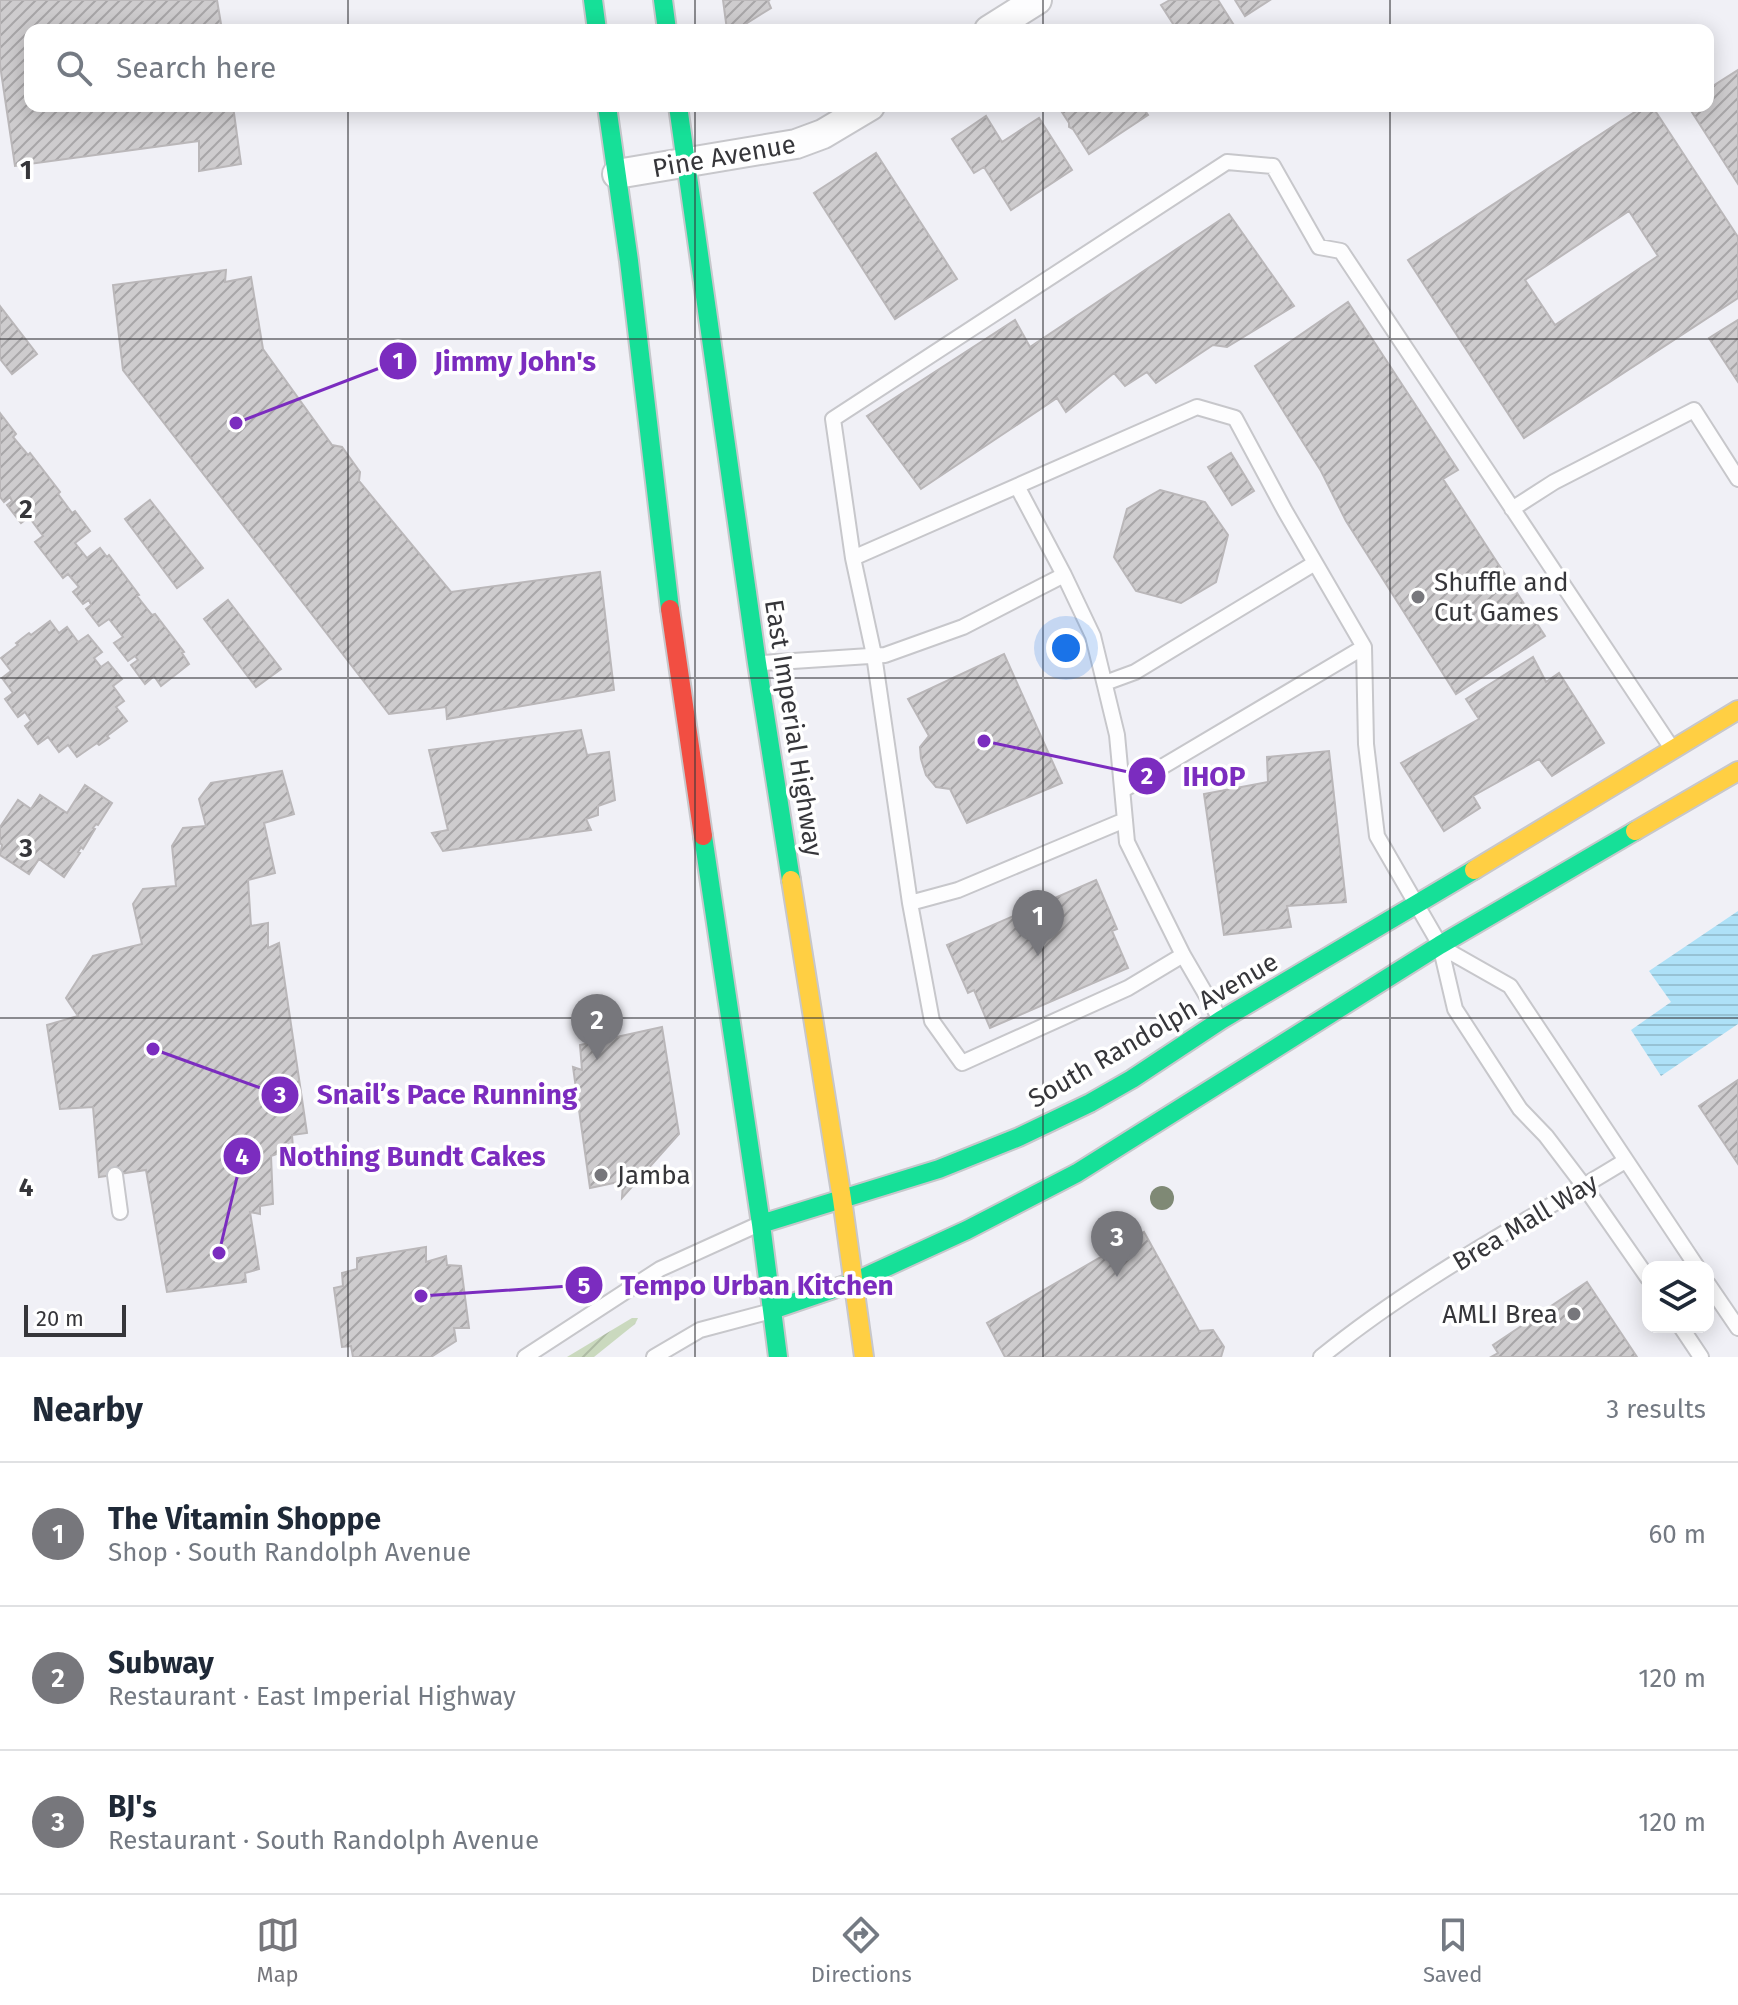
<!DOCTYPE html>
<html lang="en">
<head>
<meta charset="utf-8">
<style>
	body { margin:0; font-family:"Fira Sans",sans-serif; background:#f2f2f3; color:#1f2937 }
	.controls { position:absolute; right:24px; bottom:24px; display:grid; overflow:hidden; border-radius:16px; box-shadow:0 4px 20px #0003 }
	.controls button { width:72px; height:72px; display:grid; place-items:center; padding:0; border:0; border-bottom:2px solid #e0e1e3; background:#fff; color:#1f2937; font:40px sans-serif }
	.scale { position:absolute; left:24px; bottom:20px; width:102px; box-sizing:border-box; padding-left:8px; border:4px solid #36363a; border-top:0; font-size:22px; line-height:28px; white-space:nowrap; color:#36363a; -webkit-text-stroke:6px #fff; paint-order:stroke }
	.you { position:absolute; left:1066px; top:648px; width:28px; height:28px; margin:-20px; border:6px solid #fff; border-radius:50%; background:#1a73e8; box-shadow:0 0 0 12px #1a73e833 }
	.badge { display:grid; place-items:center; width:52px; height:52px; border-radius:50%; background:#77777c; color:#fff; font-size:26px; font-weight:700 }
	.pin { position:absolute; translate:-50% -66px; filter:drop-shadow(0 2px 4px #0008) }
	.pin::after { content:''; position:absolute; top:42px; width:28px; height:24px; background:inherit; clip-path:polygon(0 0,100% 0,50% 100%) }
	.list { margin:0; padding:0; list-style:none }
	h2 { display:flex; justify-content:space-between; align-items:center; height:104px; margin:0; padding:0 32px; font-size:34px }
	h2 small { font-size:26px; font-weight:400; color:#747a83 }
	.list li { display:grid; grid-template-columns:52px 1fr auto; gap:24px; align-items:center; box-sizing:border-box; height:144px; padding:0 32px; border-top:2px solid #e0e1e3 }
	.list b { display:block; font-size:30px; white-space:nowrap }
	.list p { margin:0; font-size:26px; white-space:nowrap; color:#747a83 }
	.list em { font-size:26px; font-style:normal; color:#747a83 }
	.icon { flex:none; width:44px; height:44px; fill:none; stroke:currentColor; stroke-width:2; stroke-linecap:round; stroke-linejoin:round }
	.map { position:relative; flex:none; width:1738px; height:1357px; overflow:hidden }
	.search { position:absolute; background:#fff; box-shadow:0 4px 20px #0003; left:24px; right:24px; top:24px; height:88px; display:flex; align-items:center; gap:20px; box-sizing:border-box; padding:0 28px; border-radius:16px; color:#747a83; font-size:30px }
	.sheet { height:536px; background:#fff }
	nav { display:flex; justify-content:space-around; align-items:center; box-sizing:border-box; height:112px; border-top:2px solid #e0e1e3; background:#fff; font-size:22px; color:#747a83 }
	nav a { display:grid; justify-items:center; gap:4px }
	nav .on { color:#77777c }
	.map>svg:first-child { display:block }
	.garden { fill:url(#garden-furrows) }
	.water { fill:url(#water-rules) }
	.building { fill:url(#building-hatch); stroke:#bab7b9; stroke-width:2; fill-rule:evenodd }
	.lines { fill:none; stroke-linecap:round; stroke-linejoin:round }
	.lane-casing { stroke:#c7c7cb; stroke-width:18 }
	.street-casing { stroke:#c7c7cb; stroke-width:32 }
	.fast-casing { stroke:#c7c7cb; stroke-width:22 }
	.slow-casing { stroke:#c7c7cb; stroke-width:22 }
	.jam-casing { stroke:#c7c7cb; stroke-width:22 }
	.lane { stroke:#fdfdfe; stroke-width:14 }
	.street { stroke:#fdfdfe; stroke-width:28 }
	.fast { stroke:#16e098; stroke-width:18 }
	.slow { stroke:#ffcf43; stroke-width:18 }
	.jam { stroke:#f24e42; stroke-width:18 }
	.tree { fill:#7f8975 }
	.grid { fill:none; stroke:#36363a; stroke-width:2; stroke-opacity:0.55 }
	.poi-dot { fill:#77777c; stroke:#fff; stroke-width:3 }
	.labels { text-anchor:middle; stroke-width:7; stroke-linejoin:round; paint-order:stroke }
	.street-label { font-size:26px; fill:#36363a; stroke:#fff }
	.poi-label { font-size:26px; fill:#36363a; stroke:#fff; text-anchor:start }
	.grid-label { font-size:26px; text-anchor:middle; font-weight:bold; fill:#36363a; stroke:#fff; stroke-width:7; stroke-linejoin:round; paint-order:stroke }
	.leader { fill:none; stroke:#7b2cbf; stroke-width:3 }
	.callout-dot { fill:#7b2cbf; stroke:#fff; stroke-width:3 }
	.mark-label { font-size:24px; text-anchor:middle; font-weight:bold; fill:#fff }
	.callout-label { font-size:28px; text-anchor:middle; font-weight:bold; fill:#7b2cbf; stroke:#fff; stroke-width:7; stroke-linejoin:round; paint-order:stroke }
</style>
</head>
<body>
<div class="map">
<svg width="1738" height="1357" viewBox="0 0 1738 1357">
	<defs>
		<pattern id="garden-furrows" width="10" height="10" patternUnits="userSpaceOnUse" patternTransform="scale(2)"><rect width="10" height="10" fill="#cad9be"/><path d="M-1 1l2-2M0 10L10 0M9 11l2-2" fill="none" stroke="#aebba4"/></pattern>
		<pattern id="water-rules" width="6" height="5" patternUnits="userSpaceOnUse" patternTransform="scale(2)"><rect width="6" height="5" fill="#aee1f7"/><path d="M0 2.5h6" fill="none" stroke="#96c2d4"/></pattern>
		<pattern id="building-hatch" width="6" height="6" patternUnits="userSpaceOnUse" patternTransform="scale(2)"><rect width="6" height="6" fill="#ceccce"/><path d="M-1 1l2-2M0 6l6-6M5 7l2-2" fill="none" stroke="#a8a6a8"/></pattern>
	</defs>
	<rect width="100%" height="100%" fill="#f0f0f6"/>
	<path class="garden" d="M632 1318H638L635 1324 594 1357H567Z"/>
	<path class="water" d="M1738 911V1024L1661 1076 1631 1030 1671 1002 1649 971Z"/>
	<path class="building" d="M0 0H217L222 30H30V106H233L241 164 199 171V141L15 166 0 65Z
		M723 0H770L768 1 771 8 736 30H727Z
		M1170 0H1218L1237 30H1177L1161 5Z
		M1235 0H1270L1245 16Z
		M1738 70V184L1688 106H1708V89Z
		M1058 106H1142L1148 115 1089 154 1073 129 1069 127V123Z
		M1644 106H1652L1738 237V298L1524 438 1408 260ZM1629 211 1658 256 1555 325 1525 280Z
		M986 116 1002 142 1039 118 1072 170 1011 210 984 167 974 173 952 139Z
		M876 153 957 279 895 319 814 193Z
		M1229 214 1294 306 1227 347 1213 345 1156 383 1147 372 1125 386 1114 373 1066 412 1057 398 921 489 867 416 1015 320 1030 347Z
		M226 270 225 282 251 277 263 349 332 445 342 447 360 472 359 481 451 592 600 572 614 690 447 719 446 707 389 714 123 370 113 285Z
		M1348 302 1458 470 1443 479 1545 636 1456 694 1346 521 1321 471 1255 366Z
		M0 306 37 354 12 374 0 359Z
		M1738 320V382L1709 338Z
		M0 413 16 434 13 437 28 455 30 453 60 492 58 494 72 513 75 511 90 531 75 543 87 558 100 548 107 557 109 555 139 595 137 596 152 615 155 614 184 652 182 653 189 664 161 686 154 676 145 684 131 665 138 660 135 656 128 661 114 643 123 637 109 619 99 626 86 609 91 605 89 600 83 604 73 592 79 587 68 574 63 578 35 542 43 536 29 517 21 523 7 505 12 501 10 497 4 502 0 497Z
		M1231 453 1254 491 1232 505 1208 467Z
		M1160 490 1205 502 1228 535 1216 582 1181 603 1136 591 1114 557 1127 509Z
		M150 500 203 568 177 588 125 519Z
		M228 600 281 669 256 687 204 619Z
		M50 621 59 633 67 627 78 642 88 635 102 652 94 658 101 667 108 662 122 679 113 686 124 701 116 707 127 721 107 736 109 738 99 745 97 743 77 757 68 745 59 752 48 737 38 744 25 726 31 721 25 712 18 717 5 699 13 693 2 678 11 671 1 658 18 645 16 643 29 633 31 635Z
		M1004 654 1062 783 967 823 950 789 936 787 926 775 921 759 920 747 929 736 908 699Z
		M1533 657 1546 682 1559 673 1604 743 1552 776 1539 759 1473 796 1480 808 1444 831 1401 763 1479 719 1466 699Z
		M581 730 587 755 609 752 615 800 598 806V815L586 819 591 830 443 851 432 833 448 830 429 750Z
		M1329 751 1346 902 1287 906 1291 927 1224 935 1204 794 1268 782 1267 757Z
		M282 771 294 814 264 823 275 873 248 880 251 926 268 923V948L279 943 307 1133 292 1135 293 1148 271 1156 273 1204 260 1206V1214L250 1212 259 1269 245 1273 246 1282 167 1292 146 1170 99 1177 93 1107 60 1109 47 1025 78 1016 66 998 93 956 142 944 133 904 143 889 176 886 172 846 183 828 206 826 199 799 211 783Z
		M85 785 112 803 98 825 96 824 93 828 95 829 83 849 81 847 78 852 80 853 64 877 39 859 29 874 0 855 2 845 0 843V827L18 800 31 809 40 795 67 813Z
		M1096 880 1117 929 1112 931 1128 968 990 1028 974 990 968 993 947 945Z
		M662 1027 679 1134 622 1198 623 1181 590 1188 573 1067 582 1070 580 1045Z
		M1738 1080V1164L1699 1106Z
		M1144 1232 1199 1331 1213 1330 1224 1347 1221 1357H1005L987 1323Z
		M426 1247V1262L446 1256 447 1265 461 1266 469 1328H454L456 1341 431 1357H353L351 1346 342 1347 334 1288 343 1286 342 1273 357 1269V1258Z
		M1587 1282 1637 1357H1491L1498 1353 1493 1345Z"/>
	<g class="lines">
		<defs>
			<path id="lane" d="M1017 486 1064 575 1093 636 1117 735 1127 842 1183 955 1219 1017
				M1512 509 1554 482 1694 410 1738 479
				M853 558 1197 407 1235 418 1285 511 1364 647 1366 744 1377 836 1440 945 1455 1009 1520 1109 1546 1136 1584 1186 1648 1278
				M762 663 885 655 963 627 1064 575
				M1105 683 1135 672 1315 563
				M1123 790 1364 647
				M910 903 958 890 1125 820
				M1443 948 1510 986 1697 1267
				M1183 955 1128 988 962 1063 932 1021 910 903 874 655 853 558 833 419 1227 162 1273 166 1319 247 1341 251 1671 747
				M115 1175 120 1212
				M1708 1284 1738 1328
				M1681 1327 1701 1357
				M525 1357 660 1269 757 1225
				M654 1357 700 1330 768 1312
				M1321 1357C1414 1281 1522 1224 1625 1161"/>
			<path id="street" d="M989 30 1037 0
				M617 174 796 144 823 134 870 106"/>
			<path id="fast" d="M593 0 597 30
				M663 0 667 30
				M607 106 629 261 670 609
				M678 106 757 663 791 880
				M703 836 761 1224 778 1357
				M761 1224 939 1169 1019 1137 1090 1103 1132 1079 1221 1020 1474 870
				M772 1310 854 1282 967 1230 1077 1173 1440 945 1635 831"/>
			<path id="slow" d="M1635 831 1738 771
				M1474 870 1738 710
				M791 880 842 1199 864 1357"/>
			<path id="jam" d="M670 609 703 836"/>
		</defs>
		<use href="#lane" class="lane-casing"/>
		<use href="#street" class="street-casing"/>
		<use href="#fast" class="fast-casing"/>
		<use href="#slow" class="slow-casing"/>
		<use href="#jam" class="jam-casing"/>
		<use href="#lane" class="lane"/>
		<use href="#street" class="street"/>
		<use href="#fast" class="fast"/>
		<use href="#slow" class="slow"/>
		<use href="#jam" class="jam"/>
	</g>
	<circle class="tree" cx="1162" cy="1198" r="12"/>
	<path class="grid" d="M348 0V30M695 0V30M1043 0V30M1390 0V30M348 106V1357M695 106V1357M1043 106V1357M1390 106V1357M0 339H1738M0 678H1738M0 1018H1738"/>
	<g class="poi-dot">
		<circle cx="1418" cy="597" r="8"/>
		<circle cx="601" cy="1175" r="8"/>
		<circle cx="1574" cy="1314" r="8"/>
	</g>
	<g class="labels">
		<g class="street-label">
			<text transform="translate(724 156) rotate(-10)" y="9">Pine Avenue</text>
			<text transform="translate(794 728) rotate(81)" y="9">East Imperial Highway</text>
			<text transform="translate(1153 1030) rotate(-30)" y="9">South Randolph Avenue</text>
			<text transform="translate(1525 1222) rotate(-31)" y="9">Brea Mall Way</text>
		</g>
		<g class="poi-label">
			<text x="1434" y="591">Shuffle and<tspan x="1434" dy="30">Cut Games</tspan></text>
			<text x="617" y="1184">Jamba</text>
			<text x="1558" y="1323" text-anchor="end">AMLI Brea</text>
		</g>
	</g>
	<g class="grid-label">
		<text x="26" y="179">1</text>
		<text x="26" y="518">2</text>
		<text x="26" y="857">3</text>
		<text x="26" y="1196">4</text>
	</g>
	<path class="leader" d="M236 423L398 361M984 741L1147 776M153 1049L280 1095M219 1253L242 1156M421 1296L584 1285"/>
	<g class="callout-dot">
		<circle cx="236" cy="423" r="8"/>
		<circle cx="984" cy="741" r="8"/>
		<circle cx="153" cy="1049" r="8"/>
		<circle cx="219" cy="1253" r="8"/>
		<circle cx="421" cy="1296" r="8"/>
		<circle cx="398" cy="361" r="20"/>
		<circle cx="1147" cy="776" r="20"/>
		<circle cx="280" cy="1095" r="20"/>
		<circle cx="242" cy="1156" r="20"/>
		<circle cx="584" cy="1285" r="20"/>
	</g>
	<g class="mark-label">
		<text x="398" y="369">1</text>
		<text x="1147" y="784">2</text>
		<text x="280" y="1103">3</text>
		<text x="242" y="1165">4</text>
		<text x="584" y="1294">5</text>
	</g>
	<g class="callout-label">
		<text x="515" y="371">Jimmy John's</text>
		<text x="1214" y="786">IHOP</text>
		<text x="447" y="1104">Snail’s Pace Running</text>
		<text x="412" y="1166">Nothing Bundt Cakes</text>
		<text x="757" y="1295">Tempo Urban Kitchen</text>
	</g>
</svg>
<div class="controls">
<button><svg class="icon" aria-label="layers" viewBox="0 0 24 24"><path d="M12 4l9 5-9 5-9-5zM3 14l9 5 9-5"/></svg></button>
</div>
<div class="scale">20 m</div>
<div class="you"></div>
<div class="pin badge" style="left:1038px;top:956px">1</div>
<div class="pin badge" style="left:597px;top:1060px">2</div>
<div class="pin badge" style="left:1117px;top:1277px">3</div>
<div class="search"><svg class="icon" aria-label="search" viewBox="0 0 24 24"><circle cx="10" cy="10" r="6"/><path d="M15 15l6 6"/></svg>Search here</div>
</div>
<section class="sheet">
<h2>Nearby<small>3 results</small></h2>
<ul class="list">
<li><span class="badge">1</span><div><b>The Vitamin Shoppe</b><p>Shop · South Randolph Avenue</p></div><em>60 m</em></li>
<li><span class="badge">2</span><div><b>Subway</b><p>Restaurant · East Imperial Highway</p></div><em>120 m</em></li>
<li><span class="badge">3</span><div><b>BJ's</b><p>Restaurant · South Randolph Avenue</p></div><em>120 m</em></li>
</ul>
</section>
<nav>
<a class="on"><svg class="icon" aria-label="map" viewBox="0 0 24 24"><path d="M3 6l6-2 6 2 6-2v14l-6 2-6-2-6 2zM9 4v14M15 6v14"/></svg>Map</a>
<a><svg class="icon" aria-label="directions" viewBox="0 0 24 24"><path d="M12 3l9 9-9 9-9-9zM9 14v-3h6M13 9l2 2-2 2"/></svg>Directions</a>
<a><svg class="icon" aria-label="saved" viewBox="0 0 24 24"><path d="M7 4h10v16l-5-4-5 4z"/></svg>Saved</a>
</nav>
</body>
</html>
